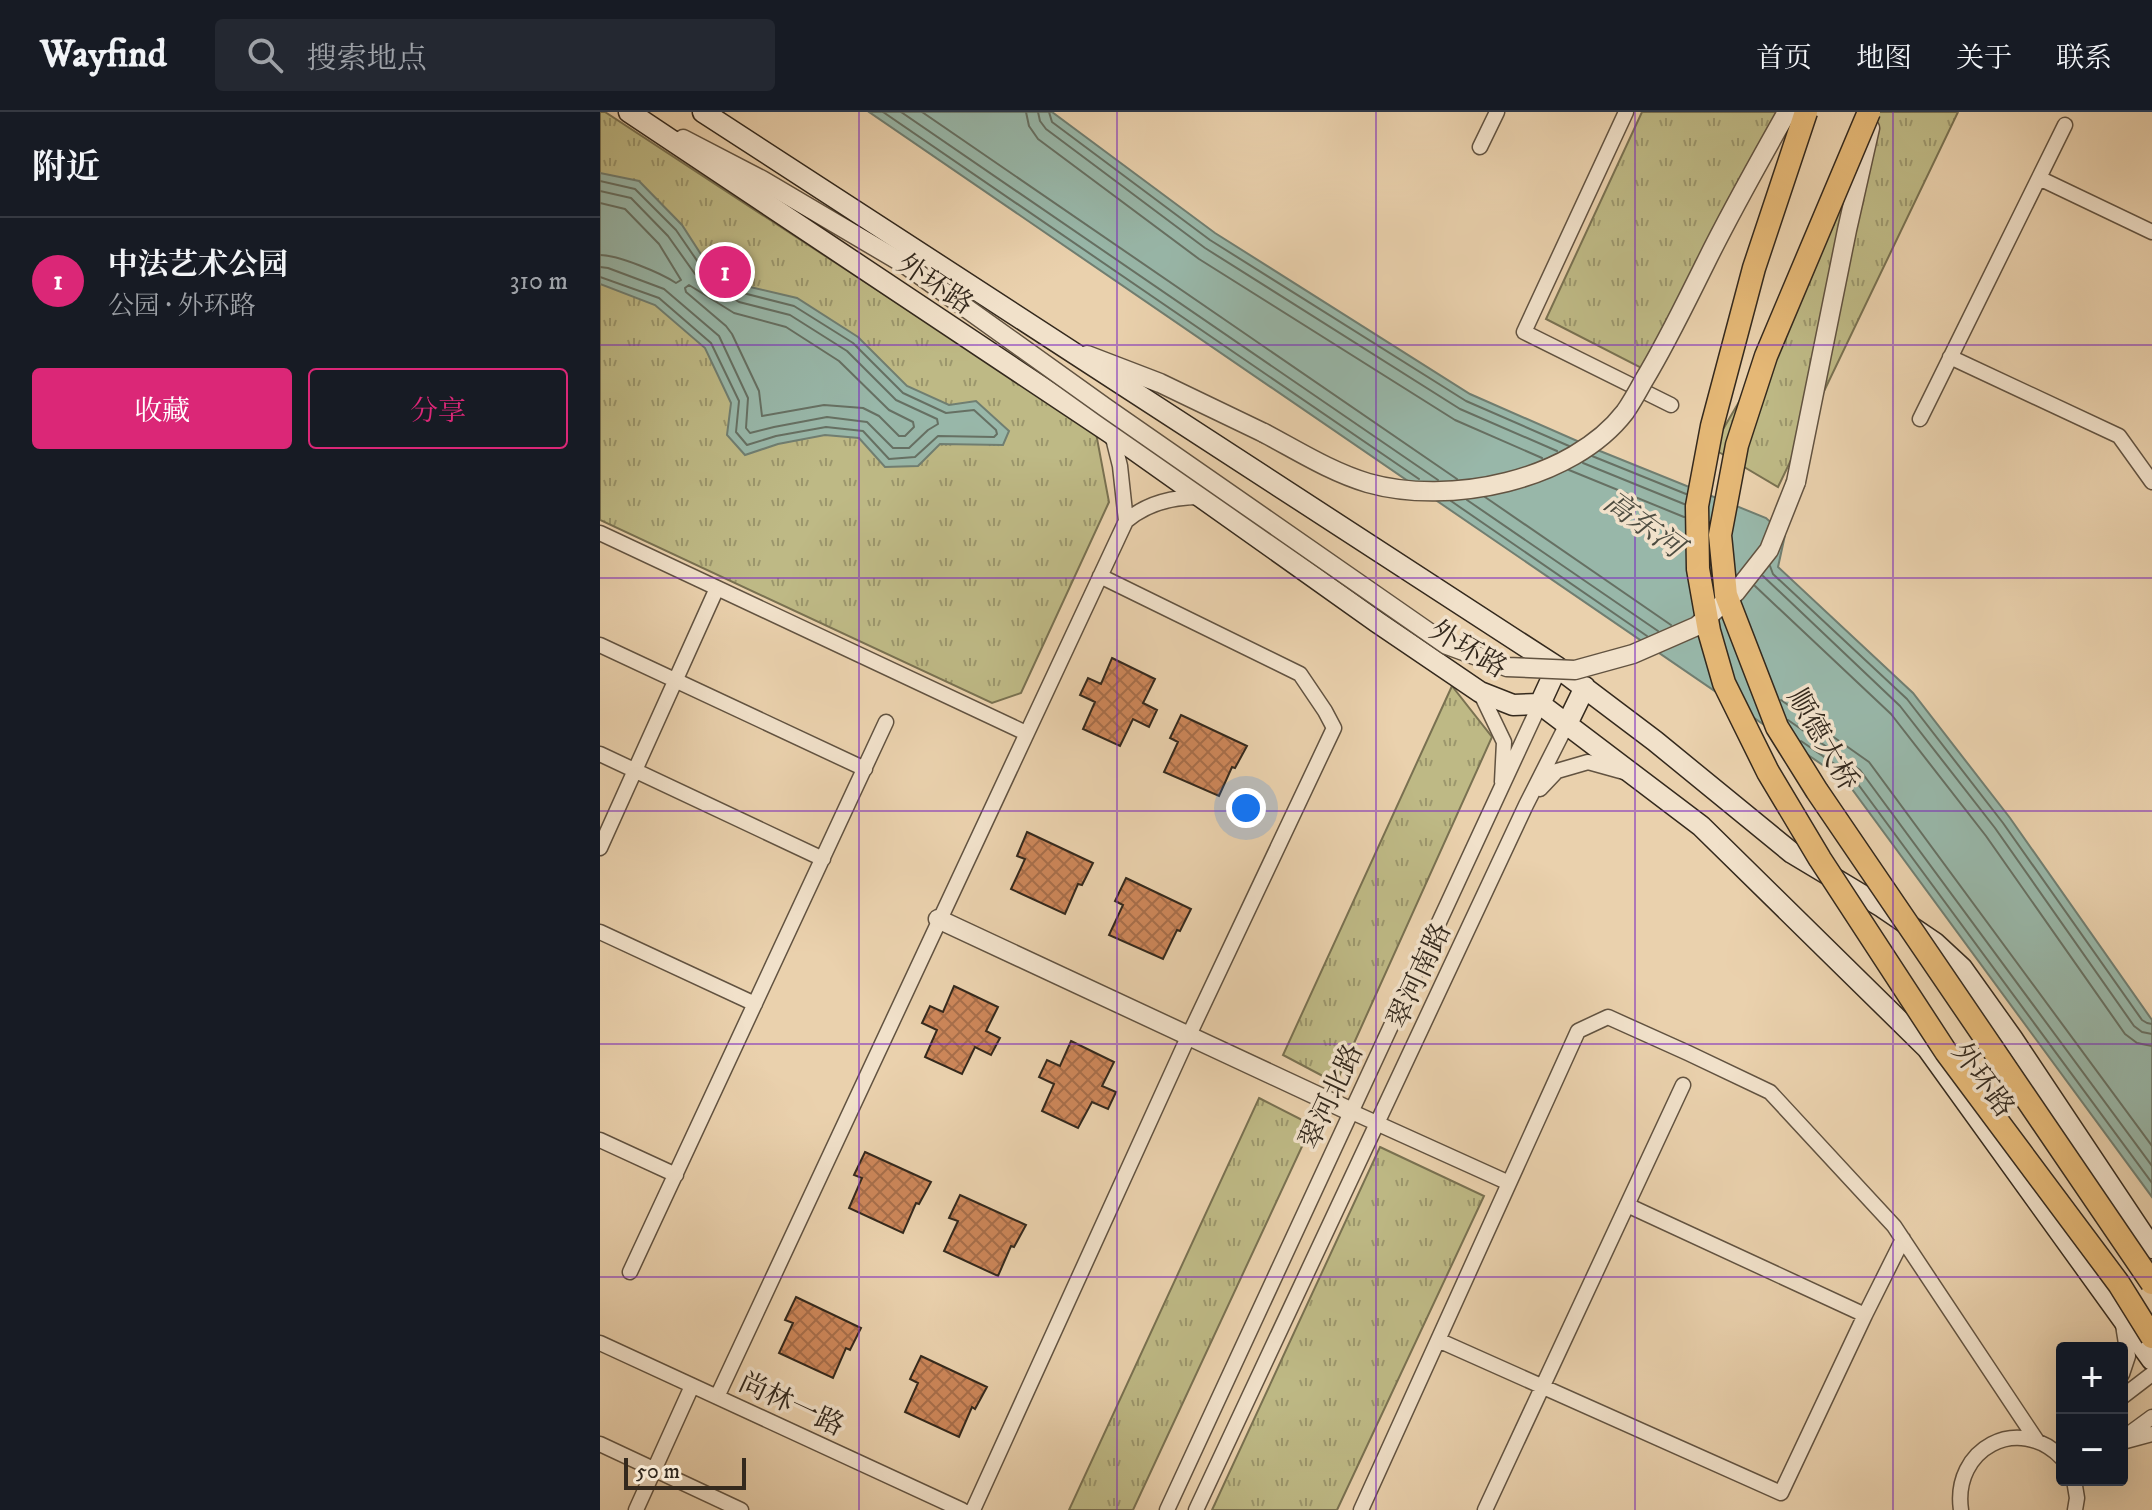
<!DOCTYPE html>
<html lang="zh">
<head>
<meta charset="utf-8">
<style>
	body { margin:0; font-family:"IM FELL DW Pica","Noto Serif SC",serif; background:#242831; color:#f1f3f6 }
	.controls { position:absolute; right:24px; bottom:24px; display:grid; overflow:hidden; border-radius:8px; box-shadow:0 8px 32px #0002 }
	.controls button { width:72px; height:72px; display:grid; place-items:center; padding:0; border:0; border-bottom:2px solid #363941; background:#171b24; color:#f1f3f6; font:40px sans-serif }
	.scale { position:absolute; left:24px; bottom:20px; width:122px; box-sizing:border-box; padding-left:8px; border:4px solid #34291d; border-top:0; font-size:22px; line-height:28px; white-space:nowrap; color:#34291d; -webkit-text-stroke:6px #f1e1ca; paint-order:stroke }
	.you { position:absolute; left:646px; top:696px; width:28px; height:28px; margin:-20px; border:6px solid #fff; border-radius:50%; background:#1a73e8; box-shadow:0 0 0 12px #1a73e833 }
	.badge { display:grid; place-items:center; width:52px; height:52px; border-radius:50%; background:#db2777; color:#fff; font-size:26px; font-weight:700 }
	.pin { position:absolute; translate:-50% -50%; border:4px solid #fff; box-shadow:0 2px 8px #0006 }
	.list { margin:0; padding:0; list-style:none }
	h2 { display:flex; justify-content:space-between; align-items:center; height:104px; margin:0; padding:0 32px; font-size:34px }
	h2 small { font-size:26px; font-weight:400; color:#9ea1a6 }
	.list li { display:grid; grid-template-columns:52px 1fr auto; gap:24px; align-items:center; box-sizing:border-box; height:128px; padding:0 32px; border-top:2px solid #363941 }
	.list b { display:block; font-size:30px; white-space:nowrap }
	.list p { margin:0; font-size:26px; white-space:nowrap; color:#9ea1a6 }
	.list em { font-size:26px; font-style:normal; color:#9ea1a6 }
	.actions { display:flex; gap:16px; padding:24px 32px }
	.actions a { flex:1; padding:18px 0; border:2px solid #db2777; border-radius:8px; text-align:center; font-size:28px; color:#db2777 }
	.actions .main { background:#db2777; color:#fff }
	.icon { flex:none; width:44px; height:44px; fill:none; stroke:currentColor; stroke-width:2; stroke-linecap:round; stroke-linejoin:round }
	.map { position:relative; flex:none; width:1552px; height:1398px; overflow:hidden }
	header { display:flex; align-items:center; gap:48px; box-sizing:border-box; height:112px; padding:0 40px; background:#171b24; border-bottom:2px solid #363941 }
	header strong { font-size:38px }
	nav { display:flex; gap:44px; margin-inline-start:auto; font-size:28px }
	.search { width:560px; height:72px; background:#242831; display:flex; align-items:center; gap:20px; box-sizing:border-box; padding:0 28px; border-radius:8px; color:#9ea1a6; font-size:30px }
	main { display:flex }
	aside { flex:1; background:#171b24 }
	.map>svg:first-child { display:block }
	.park { fill:url(#park-tufts); stroke:#797151; stroke-width:2 }
	.water { fill:#98b7a9; stroke:#707e71; stroke-width:2 }
	.lines { fill:none; stroke-linecap:round; stroke-linejoin:round }
	.shore { stroke:#667063; stroke-width:2 }
	.building { fill:url(#building-cross-hatch); stroke:#34291d; stroke-width:2 }
	.minor-casing { stroke:#625341; stroke-width:17 }
	.tertiary-casing { stroke:#625341; stroke-width:21 }
	.secondary-casing { stroke:#34291d; stroke-width:23 }
	.minor { stroke:#f1e1ca; stroke-width:14 }
	.tertiary { stroke:#f1e1ca; stroke-width:18 }
	.secondary { stroke:#f1e1ca; stroke-width:20 }
	.tertiary-bridge-casing { stroke:#625341; stroke-width:21; stroke-linecap:butt }
	.primary-bridge-casing { stroke:#34291d; stroke-width:25; stroke-linecap:butt }
	.tertiary-bridge { stroke:#f1e1ca; stroke-width:18 }
	.primary-bridge { stroke:#e5b876; stroke-width:22 }
	.grid { fill:none; stroke:#7b2cbf; stroke-width:2; stroke-opacity:0.55 }
	.labels { text-anchor:middle; stroke-width:7; stroke-linejoin:round; paint-order:stroke }
	.street-label { font-size:28px; fill:#34291d; stroke:#f1e1ca }
	.water-label { font-size:30px; font-style:italic; fill:#4d4c40; stroke:#f1e1ca }
</style>
</head>
<body>
<header>
<strong>Wayfind</strong>
<div class="search"><svg class="icon" aria-label="search" viewBox="0 0 24 24"><circle cx="10" cy="10" r="6"/><path d="M15 15l6 6"/></svg>搜索地点</div>
<nav><a>首页</a><a>地图</a><a>关于</a><a>联系</a></nav>
</header>
<main>
<aside>
<h2>附近<small></small></h2>
<ul class="list">
<li><span class="badge">1</span><div><b>中法艺术公园</b><p>公园 · 外环路</p></div><em>310 m</em></li>
</ul>
<div class="actions"><a class="main">收藏</a><a>分享</a></div>
</aside>
<div class="map">
<svg width="1552" height="1398" viewBox="0 0 1552 1398">
	<defs>
		<pattern id="park-tufts" width="24" height="20" patternUnits="userSpaceOnUse" patternTransform="scale(2)"><rect width="24" height="20" fill="#beb985"/><path d="M3 7l-1-3M5 7V3M7 7l1-3M15 17l-1-3M17 17v-4M19 17l1-3" fill="none" stroke="#9b966c"/></pattern>
		<pattern id="building-cross-hatch" width="8" height="8" patternUnits="userSpaceOnUse" patternTransform="scale(2)"><rect width="8" height="8" fill="#cd875a"/><path d="M0 0l8 8M0 8l8-8" fill="none" stroke="#a76e4a"/></pattern>
	</defs>
	<rect width="100%" height="100%" fill="#ead1ad"/>
	<filter id="stains"><feTurbulence type="fractalNoise" baseFrequency=".0025" numOctaves="4"/><feColorMatrix values="0 0 0 0 .2 0 0 0 0 .09 0 0 0 0 .02 0 0 0 .5 -.17"/></filter>
	<radialGradient id="worn" r=".72"><stop offset=".6" stop-color="#630" stop-opacity="0"/><stop offset="1" stop-color="#630" stop-opacity=".3"/></radialGradient>
	<path class="park" d="M0 0H5L496 321 509 390 421 581 392 591 0 408Z
		M1042 0H1177L1055 263 946 207Z
		M1269 0H1358L1178 375 1112 336 1166 244Z
		M852 574 892 625 736 971 683 943Z
		M659 986 712 1013 533 1398H469Z
		M780 1035 884 1084 737 1398H612Z"/>
	<path class="water" d="M269 0H452L615 121 870 282 1000 339 1166 406 1185 423 1178 455 1313 581 1410 706 1552 908V1085L1246 669Z
		M0 61 39 69 82 113 104 147 146 174 197 186 258 225 307 274 349 293 376 289 409 319 403 333 340 332 318 354 285 355 259 326 225 323 178 332 145 343 127 323 131 291 105 236 55 193 0 172Z"/>
	<g class="lines">
		<path class="shore" d="M283 0 819 367
			M301 0 838 368
			M322 0 857 367
			M426 0 429 14 438 27 599 147 855 308 942 346
			M438 0 440 9 446 17 605 136 860 297 957 339
			M449 0 452 10 610 128 866 289 969 334
			M0 69 35 77 76 118 100 153 143 181 194 194 253 231 303 281 346 301 374 298 396 318 397 322 394 325 338 324 315 345 289 347 263 319 226 315 176 324 147 333 136 320 139 289 111 231 59 186 0 165
			M0 79 31 86 68 124 95 162 139 190 190 203 247 239 296 288 337 307 338 312 328 318 309 336H293L267 310 227 305 174 315 150 321 146 316 148 286 119 224 64 177 8 156 0 155
			M0 91 25 97 59 132 81 168 76 171C61 161 18 143 0 143
			M89 173 134 201 186 215 239 249 289 298 313 310 314 315 305 324H299L279 304 263 296 224 293 162 304 159 279 132 222 126 214 86 180 85 176Z
			M992 344 1086 382
			M983 351 1084 392
			M969 358 1084 405
			M885 385 1071 513
			M867 388 1058 519
			M851 389 1047 524
			M1170 454 1173 462 1307 587 1403 711 1542 908 1547 911 1552 912
			M1163 464 1300 594 1395 716 1534 914 1542 920 1552 922
			M1155 474 1291 602 1386 724 1525 922 1537 931 1552 934
			M1181 588 1269 650 1552 1034
			M1188 608 1260 658 1552 1054
			M1201 629 1252 664 1552 1071"/>
	</g>
	<path class="building" d="M512 546 555 567 543 591 557 598 549 615 533 607 520 634 483 617 495 590 480 583 488 566 501 572Z
		M581 603 647 634 635 656 632 655 619 684 564 660 578 630 570 626Z
		M427 720 493 751 482 773 478 772 465 802 411 777 425 747 417 744Z
		M526 766 591 797 580 819 577 818 563 847 509 823 523 793 515 789Z
		M354 874 398 895 386 919 400 926 391 943 375 935 362 962 325 945 337 918 322 911 330 894 343 900Z
		M471 929 514 950 502 974 516 980 508 997 492 990 478 1016 442 999 454 972 439 965 447 948 460 954Z
		M265 1040 331 1070 319 1092 316 1091 303 1121 249 1096 262 1066 254 1063Z
		M360 1083 426 1113 414 1135 411 1134 398 1164 344 1139 358 1109 349 1106Z
		M196 1185 261 1216 250 1238 246 1236 233 1266 179 1241 193 1211 185 1208Z
		M321 1244 387 1275 375 1297 372 1295 359 1325 305 1300 318 1271 310 1267Z"/>
	<g class="lines">
		<defs>
			<path id="minor" d="M1026 0 924 220 1071 293
				M880 35 897 0
				M1439 66 1552 120
				M1350 245 1519 324 1552 370
				M1320 307 1465 13
				M526 409C547 391 571 385 599 385
				M0 421 426 621
				M0 533 265 657
				M880 580 904 630 902 670
				M0 642 223 747
				M940 677 957 659 988 650 1024 660
				M0 736 117 476
				M0 820 155 892
				M752 1000 909 1071
				M0 1028 76 1063
				M30 1160 286 610
				M1265 1203 1303 1127
				M838 1228 1181 1381 1265 1203 1027 1093
				M0 1231 362 1398
				M1522 1262 1528 1244 1523 1213
				M117 1285 526 409 520 354 512 322
				M1522 1285 1552 1262
				M1522 1327 1552 1305
				M1526 1329 1552 1322
				M0 1332 141 1398
				M1474 1368 1477 1386 1475 1398
				M36 1398 92 1274
				M373 1398 589 923 734 616 725 599 700 562 500 464
				M567 1398 940 592
				M596 1398 926 693 967 612
				M761 1398 978 919 1008 905 1088 941 1170 980 1294 1114 1437 1329
				M885 1398 1083 973
				M1361 1398C1352 1337 1418 1301 1462 1346"/>
			<path id="tertiary" d="M83 27 162 68 306 153
				M487 243 560 271 664 321
				M1196 370 1247 118 1270 16
				M338 807 752 1000"/>
			<path id="secondary" d="M29 0 512 322 777 510 880 580 913 593 940 592 1101 714 1327 936 1552 1248
				M103 0 957 555 1055 629 1192 741 1282 795 1335 831 1362 856 1412 926 1552 1136
				M940 592 957 555
				M967 612 985 575"/>
		</defs>
		<use href="#minor" class="minor-casing"/>
		<use href="#tertiary" class="tertiary-casing"/>
		<use href="#secondary" class="secondary-casing"/>
		<use href="#minor" class="minor"/>
		<use href="#tertiary" class="tertiary"/>
		<use href="#secondary" class="secondary"/>
		<defs>
			<path id="tertiary-bridge" d="M306 153 506 296 847 533 907 555 975 558 1033 542 1097 514 1136 480 1169 438 1196 370
				M664 321C698 339 731 360 768 371 849 394 972 369 1025 300 1032 290 1038 279 1044 268 1067 230 1086 190 1106 150 1131 99 1159 50 1187 0"/>
			<path id="primary-bridge" d="M1206 0 1154 156 1112 314 1097 394 1098 457 1109 519 1124 571 1168 660 1220 747 1346 940 1519 1172 1552 1225
				M1269 0 1166 244 1137 333 1120 423 1126 483 1177 615 1217 679 1552 1171"/>
		</defs>
		<use href="#tertiary-bridge" class="tertiary-bridge-casing"/>
		<use href="#primary-bridge" class="primary-bridge-casing"/>
		<use href="#tertiary-bridge" class="tertiary-bridge"/>
		<use href="#primary-bridge" class="primary-bridge"/>
	</g>
	<path class="grid" d="M259 0V1398M517 0V1398M776 0V1398M1035 0V1398M1293 0V1398M0 233H1552M0 466H1552M0 699H1552M0 932H1552M0 1165H1552"/>
	<g class="labels">
		<g class="street-label">
			<text transform="translate(336 171) rotate(34)" y="10">外环路</text>
			<text transform="translate(869 536) rotate(31)" y="10">外环路</text>
			<text transform="translate(1224 627) rotate(60)" y="10">顺德大桥</text>
			<text transform="translate(818 863) rotate(-65)" y="10">翠河南路</text>
			<text transform="translate(1384 967) rotate(54)" y="10">外环路</text>
			<text transform="translate(730 984) rotate(-65)" y="10">翠河北路</text>
			<text transform="translate(192 1291) rotate(25)" y="10">尚林一路</text>
		</g>
		<g class="water-label">
			<text transform="translate(1044 412) rotate(36)" y="10">高东河</text>
		</g>
	</g>
	<rect width="100%" height="100%" filter="url(#stains)"/>
	<rect width="100%" height="100%" fill="url(#worn)"/>
</svg>
<div class="controls">
<button>+</button>
<button>−</button>
</div>
<div class="scale">50 m</div>
<div class="you"></div>
<div class="pin badge" style="left:125px;top:160px">1</div>
</div>
</main>
</body>
</html>
